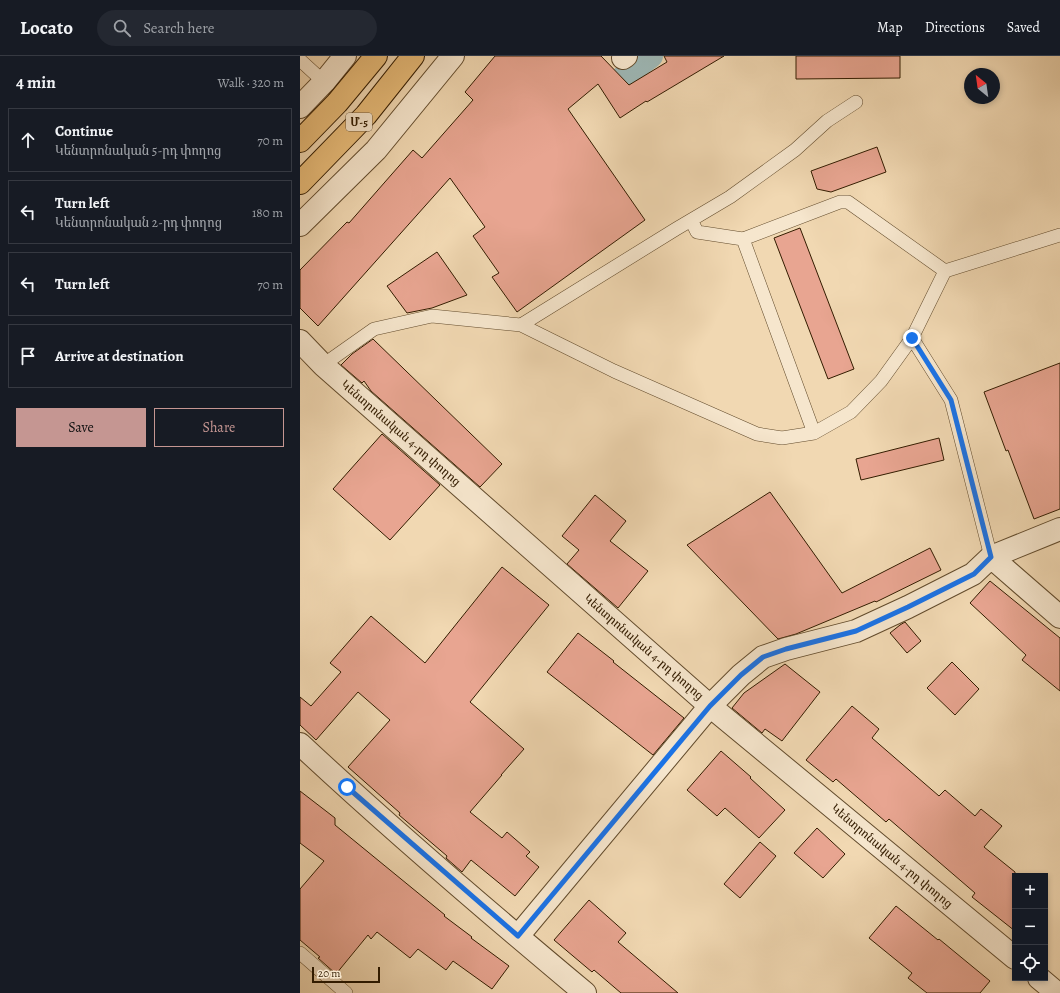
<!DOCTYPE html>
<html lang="en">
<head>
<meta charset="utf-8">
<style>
	body { margin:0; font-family:Alegreya,"Noto Serif Armenian",serif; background:#242831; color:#f1f3f6 }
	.controls { position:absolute; right:12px; bottom:12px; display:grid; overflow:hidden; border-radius:0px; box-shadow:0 2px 6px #0003 }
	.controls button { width:36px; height:36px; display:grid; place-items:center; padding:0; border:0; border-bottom:1px solid #363941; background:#171b24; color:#f1f3f6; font:20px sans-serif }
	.compass { position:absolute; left:664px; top:12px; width:36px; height:36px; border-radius:50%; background:#171b24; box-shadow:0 2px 6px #0003; rotate:331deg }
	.scale { position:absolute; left:12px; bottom:10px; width:68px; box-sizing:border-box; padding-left:4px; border:2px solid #331c00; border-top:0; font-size:11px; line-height:14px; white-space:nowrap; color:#331c00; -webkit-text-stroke:3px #f6e6cd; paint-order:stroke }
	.stop { position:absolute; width:12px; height:12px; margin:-9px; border:3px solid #1a73e8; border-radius:50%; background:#fff }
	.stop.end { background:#1a73e8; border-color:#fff; box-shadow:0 1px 4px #0008 }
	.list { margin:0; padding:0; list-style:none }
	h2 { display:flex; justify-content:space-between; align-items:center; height:52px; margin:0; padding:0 16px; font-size:17px }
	h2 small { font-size:13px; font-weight:400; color:#9ea1a6 }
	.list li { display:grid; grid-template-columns:26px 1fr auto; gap:12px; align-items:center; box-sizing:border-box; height:64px; margin:0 8px 8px; padding:0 8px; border:1px solid #363941; border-radius:0px }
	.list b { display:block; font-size:15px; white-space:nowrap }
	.list p { margin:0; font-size:13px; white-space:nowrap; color:#9ea1a6 }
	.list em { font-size:13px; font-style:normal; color:#9ea1a6 }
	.actions { display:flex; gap:8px; padding:12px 16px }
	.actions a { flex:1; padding:9px 0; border:1px solid #c59692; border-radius:0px; text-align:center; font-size:14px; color:#c59692 }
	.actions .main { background:#c59692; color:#111 }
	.icon { flex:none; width:22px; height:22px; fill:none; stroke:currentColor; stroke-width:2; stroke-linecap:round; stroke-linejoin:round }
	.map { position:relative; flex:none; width:760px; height:937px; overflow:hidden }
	header { display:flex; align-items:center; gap:24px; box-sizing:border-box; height:56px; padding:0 20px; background:#171b24; border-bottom:1px solid #363941 }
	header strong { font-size:19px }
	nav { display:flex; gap:22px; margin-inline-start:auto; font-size:14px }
	.search { width:280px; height:36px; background:#242831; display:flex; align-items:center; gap:10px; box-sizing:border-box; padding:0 14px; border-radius:22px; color:#9ea1a6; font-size:15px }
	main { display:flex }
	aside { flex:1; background:#171b24 }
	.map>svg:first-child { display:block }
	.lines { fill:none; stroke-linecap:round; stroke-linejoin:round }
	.canal { stroke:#9eb8b6; stroke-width:24 }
	.building { fill:#e8a591; stroke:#331c00 }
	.lane-casing { stroke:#624b2c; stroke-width:14 }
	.street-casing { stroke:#624b2c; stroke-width:24 }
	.highway-casing { stroke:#331c00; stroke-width:24 }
	.lane { stroke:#f6e6cd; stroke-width:13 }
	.street { stroke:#f6e6cd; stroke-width:22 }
	.highway { stroke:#e8bc79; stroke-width:22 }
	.route { stroke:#1a73e8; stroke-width:5 }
	.labels { text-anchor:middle; stroke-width:3.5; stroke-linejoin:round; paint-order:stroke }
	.shield { fill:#f6e6cd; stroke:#6e593e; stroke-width:1 }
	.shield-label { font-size:11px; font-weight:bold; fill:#331c00 }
	.street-label { font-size:12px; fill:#331c00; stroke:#f6e6cd }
</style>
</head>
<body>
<header>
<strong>Locato</strong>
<div class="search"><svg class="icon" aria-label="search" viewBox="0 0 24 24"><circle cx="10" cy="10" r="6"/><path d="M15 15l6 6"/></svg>Search here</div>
<nav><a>Map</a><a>Directions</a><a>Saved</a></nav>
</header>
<main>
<aside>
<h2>4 min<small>Walk · 320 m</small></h2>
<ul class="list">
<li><svg class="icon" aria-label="ahead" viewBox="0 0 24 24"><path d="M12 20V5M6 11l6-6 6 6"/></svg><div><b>Continue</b><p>Կենտրոնական 5-րդ փողոց</p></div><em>70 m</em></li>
<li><svg class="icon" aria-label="left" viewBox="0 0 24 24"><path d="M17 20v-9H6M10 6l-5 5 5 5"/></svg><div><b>Turn left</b><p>Կենտրոնական 2-րդ փողոց</p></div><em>180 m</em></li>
<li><svg class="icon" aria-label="left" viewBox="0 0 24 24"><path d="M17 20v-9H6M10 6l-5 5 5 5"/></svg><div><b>Turn left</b></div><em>70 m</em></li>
<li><svg class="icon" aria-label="arrive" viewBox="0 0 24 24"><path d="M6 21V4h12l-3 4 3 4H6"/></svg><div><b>Arrive at destination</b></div></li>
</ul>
<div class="actions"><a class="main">Save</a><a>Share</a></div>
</aside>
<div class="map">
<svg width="760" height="937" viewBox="0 0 760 937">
	<rect width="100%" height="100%" fill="#f1d8b2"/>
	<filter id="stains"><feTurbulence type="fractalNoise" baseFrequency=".005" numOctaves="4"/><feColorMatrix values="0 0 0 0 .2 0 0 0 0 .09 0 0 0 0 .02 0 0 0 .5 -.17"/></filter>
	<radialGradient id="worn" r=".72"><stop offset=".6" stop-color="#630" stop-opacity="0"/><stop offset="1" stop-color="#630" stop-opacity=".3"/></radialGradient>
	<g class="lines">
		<path class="canal" d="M321 23 351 0"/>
	</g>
	<path class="building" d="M195 0H301L329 29 367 6 364 0H424L347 46 346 45 320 62 298 28 268 53 345 164 217 256 192 221 199 217 173 180 185 171 150 122 18 270 0 252V214L47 166 49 167 113 94 122 102 173 44 165 36Z
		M496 0H600V22L496 23Z
		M577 91 586 116 531 136 517 133 511 115Z
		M500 172 554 313 528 323 474 182Z
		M137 196 167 239 132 252 107 257 87 230Z
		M73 283 202 408 180 431 71 335 64 325 62 327 41 309 52 298Z
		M760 307V453L734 463 708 394 706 395 684 336Z
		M82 378 140 429 90 484 33 433Z
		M639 382 644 404 561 424 556 403Z
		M470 436 542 537 630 492 641 514 576 546 575 545 496 578 478 583 387 489Z
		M295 439 326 465 310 485 348 515 318 552 267 508 279 494 262 480Z
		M202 511 249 549 170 646 224 693 201 719H202L170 756 202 782 207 776 230 796 226 800 239 811 215 840 171 804 162 816 146 802 147 800 99 759 100 757 48 711 90 664 58 636 16 684 0 669V641L11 650 41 616 30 607 71 560 125 607Z
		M690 525 760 582V635L722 604 726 599 670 547Z
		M605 566 621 585 607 597 590 577 600 569Z
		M278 577 314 605 313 606 384 662 353 699 247 616Z
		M652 606 679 633 655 659 627 632Z
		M485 608 520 636 482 685 465 673 462 677 432 652 444 637Z
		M552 650 579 673 572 682 639 740 645 734 675 760 681 753 702 770 684 791 715 816V875L672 841 675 837 589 763 586 766 536 723 533 726 506 704Z
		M421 695 451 721 450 722 485 754 459 782 425 752 417 760 387 734Z
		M0 735 35 762V769L145 859 144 860 172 881 171 882 209 910 192 933 153 905 146 914 118 893 110 902 77 876 71 883 68 879 36 918 18 902 20 901 0 884V833L24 805 0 787Z
		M517 772 545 798 523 822 494 797Z
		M460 786 476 800 440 842 424 828Z
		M289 844 326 877 318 886 378 937H321L294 914 292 916 254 884Z
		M596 850 638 884 639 883 690 925 680 937H627L608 922 612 917 569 882Z"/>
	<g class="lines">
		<defs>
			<path id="lane" d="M0 4 24 26
				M391 164 397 176 443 183 540 146H548L645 215
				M443 183 514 377
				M221 269 376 173 430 141 495 94 527 65 556 46
				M612 282 651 344 691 501
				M23 309 74 273 132 260 221 269 314 315 457 378 482 382 514 377 551 356 581 325 612 282 645 215 760 179
				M0 897 46 937"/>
			<path id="street" d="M323 2 326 0
				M0 51 24 26 45 0
				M0 169 76 94 153 0
				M0 285 23 309 410 650 715 902
				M691 501 760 561
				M0 688C92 774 188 856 285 937
				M218 880 410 650 441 619 463 601 486 593 556 575 608 551 673 518 691 501 760 473
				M739 922 757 937"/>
			<path id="highway" d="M0 85 37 47 76 0
				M0 127 66 59 113 0"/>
		</defs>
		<use href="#lane" class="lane-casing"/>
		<use href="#street" class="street-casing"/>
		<use href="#highway" class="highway-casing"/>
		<use href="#lane" class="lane"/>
		<use href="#street" class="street"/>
		<use href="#highway" class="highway"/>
	</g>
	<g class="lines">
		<path class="route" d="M47 731 218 880 410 650 441 619 463 601 486 593 556 575 608 551 674 518 691 501 651 344 612 282"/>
	</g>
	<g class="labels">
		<rect class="shield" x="46" y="57" width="26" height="18" rx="3"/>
		<g class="shield-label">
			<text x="59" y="70">Մ-5</text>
		</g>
		<g class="street-label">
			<text transform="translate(101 377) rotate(41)" y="4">Կենտրոնական 4-րդ փողոց</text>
			<text transform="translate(344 591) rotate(41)" y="4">Կենտրոնական 4-րդ փողոց</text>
			<text transform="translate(592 800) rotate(40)" y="4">Կենտրոնական 4-րդ փողոց</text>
		</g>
	</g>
	<rect width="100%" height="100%" filter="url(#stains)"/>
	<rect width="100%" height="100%" fill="url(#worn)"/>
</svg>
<div class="controls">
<button>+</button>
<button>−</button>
<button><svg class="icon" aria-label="locate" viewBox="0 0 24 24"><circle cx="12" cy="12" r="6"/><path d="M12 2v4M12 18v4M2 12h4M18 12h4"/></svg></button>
</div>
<svg class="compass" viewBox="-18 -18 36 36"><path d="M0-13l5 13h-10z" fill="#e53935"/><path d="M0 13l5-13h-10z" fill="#9ea1a6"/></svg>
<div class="scale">20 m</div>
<div class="stop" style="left:47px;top:731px"></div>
<div class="stop end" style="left:612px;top:282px"></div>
</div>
</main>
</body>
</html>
